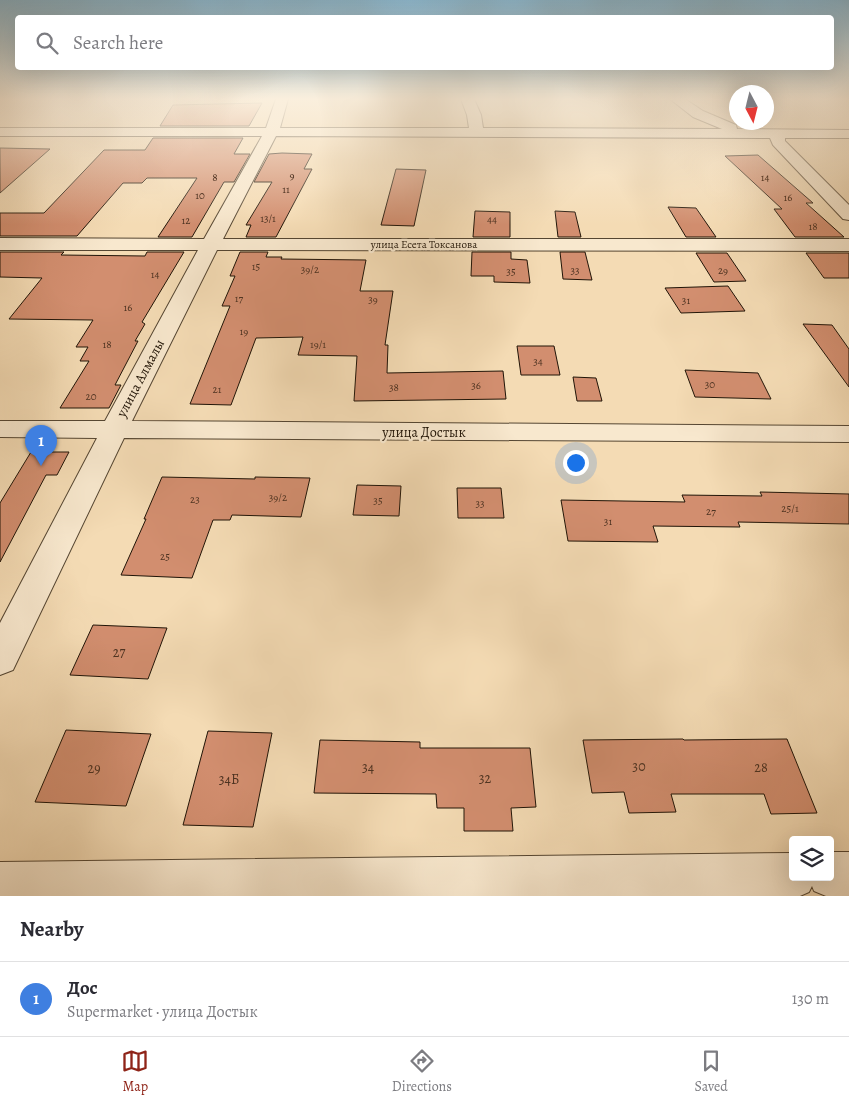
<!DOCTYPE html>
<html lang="en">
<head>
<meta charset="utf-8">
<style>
	body { margin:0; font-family:Alegreya,serif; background:#f2f2f3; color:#2b2b33 }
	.controls { position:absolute; right:15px; bottom:15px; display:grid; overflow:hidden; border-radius:5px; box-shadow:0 5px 20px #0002 }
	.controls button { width:45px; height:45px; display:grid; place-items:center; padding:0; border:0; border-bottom:1px solid #e1e1e2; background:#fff; color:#2b2b33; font:25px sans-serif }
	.compass { position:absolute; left:729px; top:85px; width:45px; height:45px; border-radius:50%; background:#fff; box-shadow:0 5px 20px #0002; rotate:173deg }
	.you { position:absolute; left:575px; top:462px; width:18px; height:18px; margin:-12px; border:4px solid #fff; border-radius:50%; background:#1a73e8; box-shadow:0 0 0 8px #1a73e833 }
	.badge { display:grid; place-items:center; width:32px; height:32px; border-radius:50%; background:#8f2418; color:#fff; font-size:16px; font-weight:700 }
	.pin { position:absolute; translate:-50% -41px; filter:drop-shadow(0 1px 2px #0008) }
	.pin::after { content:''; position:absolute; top:26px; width:18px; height:15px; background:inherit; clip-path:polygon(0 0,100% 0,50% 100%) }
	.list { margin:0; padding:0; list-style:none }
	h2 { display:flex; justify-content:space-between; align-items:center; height:65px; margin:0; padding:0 20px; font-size:21px }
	h2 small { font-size:16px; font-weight:400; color:#7c7c81 }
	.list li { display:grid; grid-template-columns:32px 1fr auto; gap:15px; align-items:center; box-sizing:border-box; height:75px; padding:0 20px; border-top:1px solid #e1e1e2 }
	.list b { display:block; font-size:19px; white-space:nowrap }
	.list p { margin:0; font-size:16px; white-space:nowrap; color:#7c7c81 }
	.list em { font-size:16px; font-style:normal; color:#7c7c81 }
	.icon { flex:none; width:28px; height:28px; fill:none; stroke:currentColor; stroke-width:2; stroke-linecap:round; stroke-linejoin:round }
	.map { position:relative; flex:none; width:849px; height:896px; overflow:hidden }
	.search { position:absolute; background:#fff; box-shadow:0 5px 20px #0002; left:15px; right:15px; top:15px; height:55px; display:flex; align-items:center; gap:12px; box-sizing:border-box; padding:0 18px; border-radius:5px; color:#7c7c81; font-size:19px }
	.sheet { height:140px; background:#fff }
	nav { display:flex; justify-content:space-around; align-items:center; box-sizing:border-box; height:70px; border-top:1px solid #e1e1e2; background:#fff; font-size:14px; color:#7c7c81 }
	nav a { display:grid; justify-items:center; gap:2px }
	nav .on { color:#8f2418 }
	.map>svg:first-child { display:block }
	.building { fill:#d28e6f; stroke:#201407 }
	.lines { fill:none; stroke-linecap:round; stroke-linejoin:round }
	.minor-casing { stroke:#554632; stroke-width:2 }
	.minor { fill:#f8e8ce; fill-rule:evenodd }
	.labels { text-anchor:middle; stroke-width:4.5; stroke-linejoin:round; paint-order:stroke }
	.number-label { font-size:11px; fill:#4c3221 }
	.far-street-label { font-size:11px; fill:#201407; stroke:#f8e8ce }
	.street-label { font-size:14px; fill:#201407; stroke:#f8e8ce }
	.near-number-label { font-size:14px; fill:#4c3221 }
</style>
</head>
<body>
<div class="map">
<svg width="849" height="896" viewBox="0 0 849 896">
	<rect width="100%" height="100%" fill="#f4dbb4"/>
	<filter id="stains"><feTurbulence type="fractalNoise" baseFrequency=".004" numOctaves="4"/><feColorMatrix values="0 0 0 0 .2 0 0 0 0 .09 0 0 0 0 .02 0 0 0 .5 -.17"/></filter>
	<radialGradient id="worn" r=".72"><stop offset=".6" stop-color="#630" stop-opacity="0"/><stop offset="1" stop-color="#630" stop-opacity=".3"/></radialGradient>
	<path class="building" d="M262 103 249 126H160L173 105Z
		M153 138H243L234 154H250L234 182H224L192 237H158L197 178H147L142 183H123L77 236H0V213H44L104 150H145Z
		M0 148 50 149 0 193Z
		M282 153 312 154 304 169H312L276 237H246L251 225H246L272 182H254L269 154Z
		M758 155 813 203H806L844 237H795L774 209H782L725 156Z
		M396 169 426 170 414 226 381 225Z
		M668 207 696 208 716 237H686Z
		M475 211 510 212V237H473Z
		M555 211 575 212 581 237H558Z
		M0 252H64L61 255 145 256 147 252H184L142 322 145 324 135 341H138L115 385H121L109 408H60L89 361H80L88 347H76L93 320 9 319 42 278 0 277Z
		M240 252H268L266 257H282L281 259 366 260 360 291H393L385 345H388L387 373 503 371 506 399 354 401 357 356 298 355 303 337 256 338 231 405 190 404 230 306H222L235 276H230Z
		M472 252H511V259L527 260 530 283 494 282V276H471Z
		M560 252H585L592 280 563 279Z
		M696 253H727L746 281 714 282Z
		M806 253H849V278H824Z
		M728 286 745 311 681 313 665 288Z
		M803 324 832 325 849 349V387Z
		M517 346H554L560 375H521Z
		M685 370 758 373 771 399 695 397Z
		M573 377 596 378 602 401H577Z
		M31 452H69L57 475H46L0 562V503Z
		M162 477 255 479V477L310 478 301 517 232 515 230 520H213L192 578 121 575 146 519H144Z
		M357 485 401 486 399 516 353 515Z
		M457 488H501L504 518H458Z
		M760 492 849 494V524L738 522 740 527 653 526 658 542 568 541 561 500 685 502 682 495 762 496Z
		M93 625 167 628 148 679 70 675Z
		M66 730 151 734 126 806 35 802Z
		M208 731 272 733 253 827 183 825Z
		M683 739 684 740 787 739 817 813 771 814 764 794H671L676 812 629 813 624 792 592 793 583 740Z
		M320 740 420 742V748H530L536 807 511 808 513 831H464V808H437L436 794 314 793Z"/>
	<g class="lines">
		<defs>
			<path id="minor" d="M276 99H288L280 128H469L467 115 461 99H474L481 115 483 128 722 129 693 117 670 99H685L703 111 736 125 737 129 849 130V138H785V141L849 205V220L843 219 773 145 770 138 276 136 223 239H849V251L217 250 132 421 849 426V442L124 438 13 670 0 675V623L97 438 0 437V421H105L198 250H0V238L204 239 262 136H0V128H266Z
				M830 852H849V896H826L814 891 812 886 809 892 800 896H0V862L793 853V877H830Z"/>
		</defs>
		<use href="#minor" class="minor-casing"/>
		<use href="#minor" class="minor"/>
	</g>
	<linearGradient id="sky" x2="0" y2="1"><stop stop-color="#89b7d0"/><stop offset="0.44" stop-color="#faefdd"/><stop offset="1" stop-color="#faefdd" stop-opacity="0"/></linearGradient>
	<rect width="849" height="225" fill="url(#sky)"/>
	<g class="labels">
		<g class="number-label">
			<text x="292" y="179">9</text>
			<text x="215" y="181">8</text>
			<text x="765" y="181">14</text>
			<text x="286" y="193">11</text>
			<text x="200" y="199">10</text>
			<text x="788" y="201">16</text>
			<text x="268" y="222">13/1</text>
			<text x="492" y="223">44</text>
			<text x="186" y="224">12</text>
			<text x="813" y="230">18</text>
			<text x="256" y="270">15</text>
			<text x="310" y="273">39/2</text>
			<text x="575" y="274">33</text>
			<text x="723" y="274">29</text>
			<text x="511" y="275">35</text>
			<text x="155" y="278">14</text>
			<text x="239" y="302">17</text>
			<text x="373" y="303">39</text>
			<text x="686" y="304">31</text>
			<text x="128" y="311">16</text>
			<text x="244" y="335">19</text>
			<text x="107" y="348">18</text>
			<text x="318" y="348">19/1</text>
			<text x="538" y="365">34</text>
			<text x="710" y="388">30</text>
			<text x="476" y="389">36</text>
			<text x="394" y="391">38</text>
			<text x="217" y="393">21</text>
			<text x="91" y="400">20</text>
			<text x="278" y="501">39/2</text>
			<text x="195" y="503">23</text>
			<text x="378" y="504">35</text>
			<text x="480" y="507">33</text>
			<text x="790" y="512">25/1</text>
			<text x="711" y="515">27</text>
			<text x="608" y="525">31</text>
			<text x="165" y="560">25</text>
		</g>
		<g class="far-street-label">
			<text x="424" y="248">улица Есета Токсанова</text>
		</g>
		<g class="street-label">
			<text transform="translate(140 378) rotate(-62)" y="5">улица Алмалы</text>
			<text x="424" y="437">улица Достык</text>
		</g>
		<g class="near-number-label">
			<text x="119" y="657">27</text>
			<text x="639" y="771">30</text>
			<text x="368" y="772">34</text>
			<text x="761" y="772">28</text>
			<text x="94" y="773">29</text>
			<text x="485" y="783">32</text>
			<text x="229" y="784">34Б</text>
		</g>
	</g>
	<rect width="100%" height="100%" filter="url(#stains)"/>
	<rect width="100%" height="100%" fill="url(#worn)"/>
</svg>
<div class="controls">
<button><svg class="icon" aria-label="layers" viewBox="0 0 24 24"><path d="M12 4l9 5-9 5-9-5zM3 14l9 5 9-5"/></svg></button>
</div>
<svg class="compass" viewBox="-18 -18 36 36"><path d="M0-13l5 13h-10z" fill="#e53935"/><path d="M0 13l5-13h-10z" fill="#7c7c81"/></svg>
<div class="you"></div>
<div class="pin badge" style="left:41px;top:466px;background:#3f7fe0">1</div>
<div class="search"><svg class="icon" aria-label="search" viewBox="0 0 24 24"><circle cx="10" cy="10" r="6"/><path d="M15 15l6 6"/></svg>Search here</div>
</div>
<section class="sheet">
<h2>Nearby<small></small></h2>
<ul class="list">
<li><span class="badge" style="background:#3f7fe0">1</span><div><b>Дос</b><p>Supermarket · улица Достык</p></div><em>130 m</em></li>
</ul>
</section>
<nav>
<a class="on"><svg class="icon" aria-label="map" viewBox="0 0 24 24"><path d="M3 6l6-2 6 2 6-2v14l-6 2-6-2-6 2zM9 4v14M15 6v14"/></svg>Map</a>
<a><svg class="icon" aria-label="directions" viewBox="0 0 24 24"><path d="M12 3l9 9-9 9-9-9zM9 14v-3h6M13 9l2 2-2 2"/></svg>Directions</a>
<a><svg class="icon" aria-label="saved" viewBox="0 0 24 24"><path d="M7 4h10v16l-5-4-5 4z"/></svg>Saved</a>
</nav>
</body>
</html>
